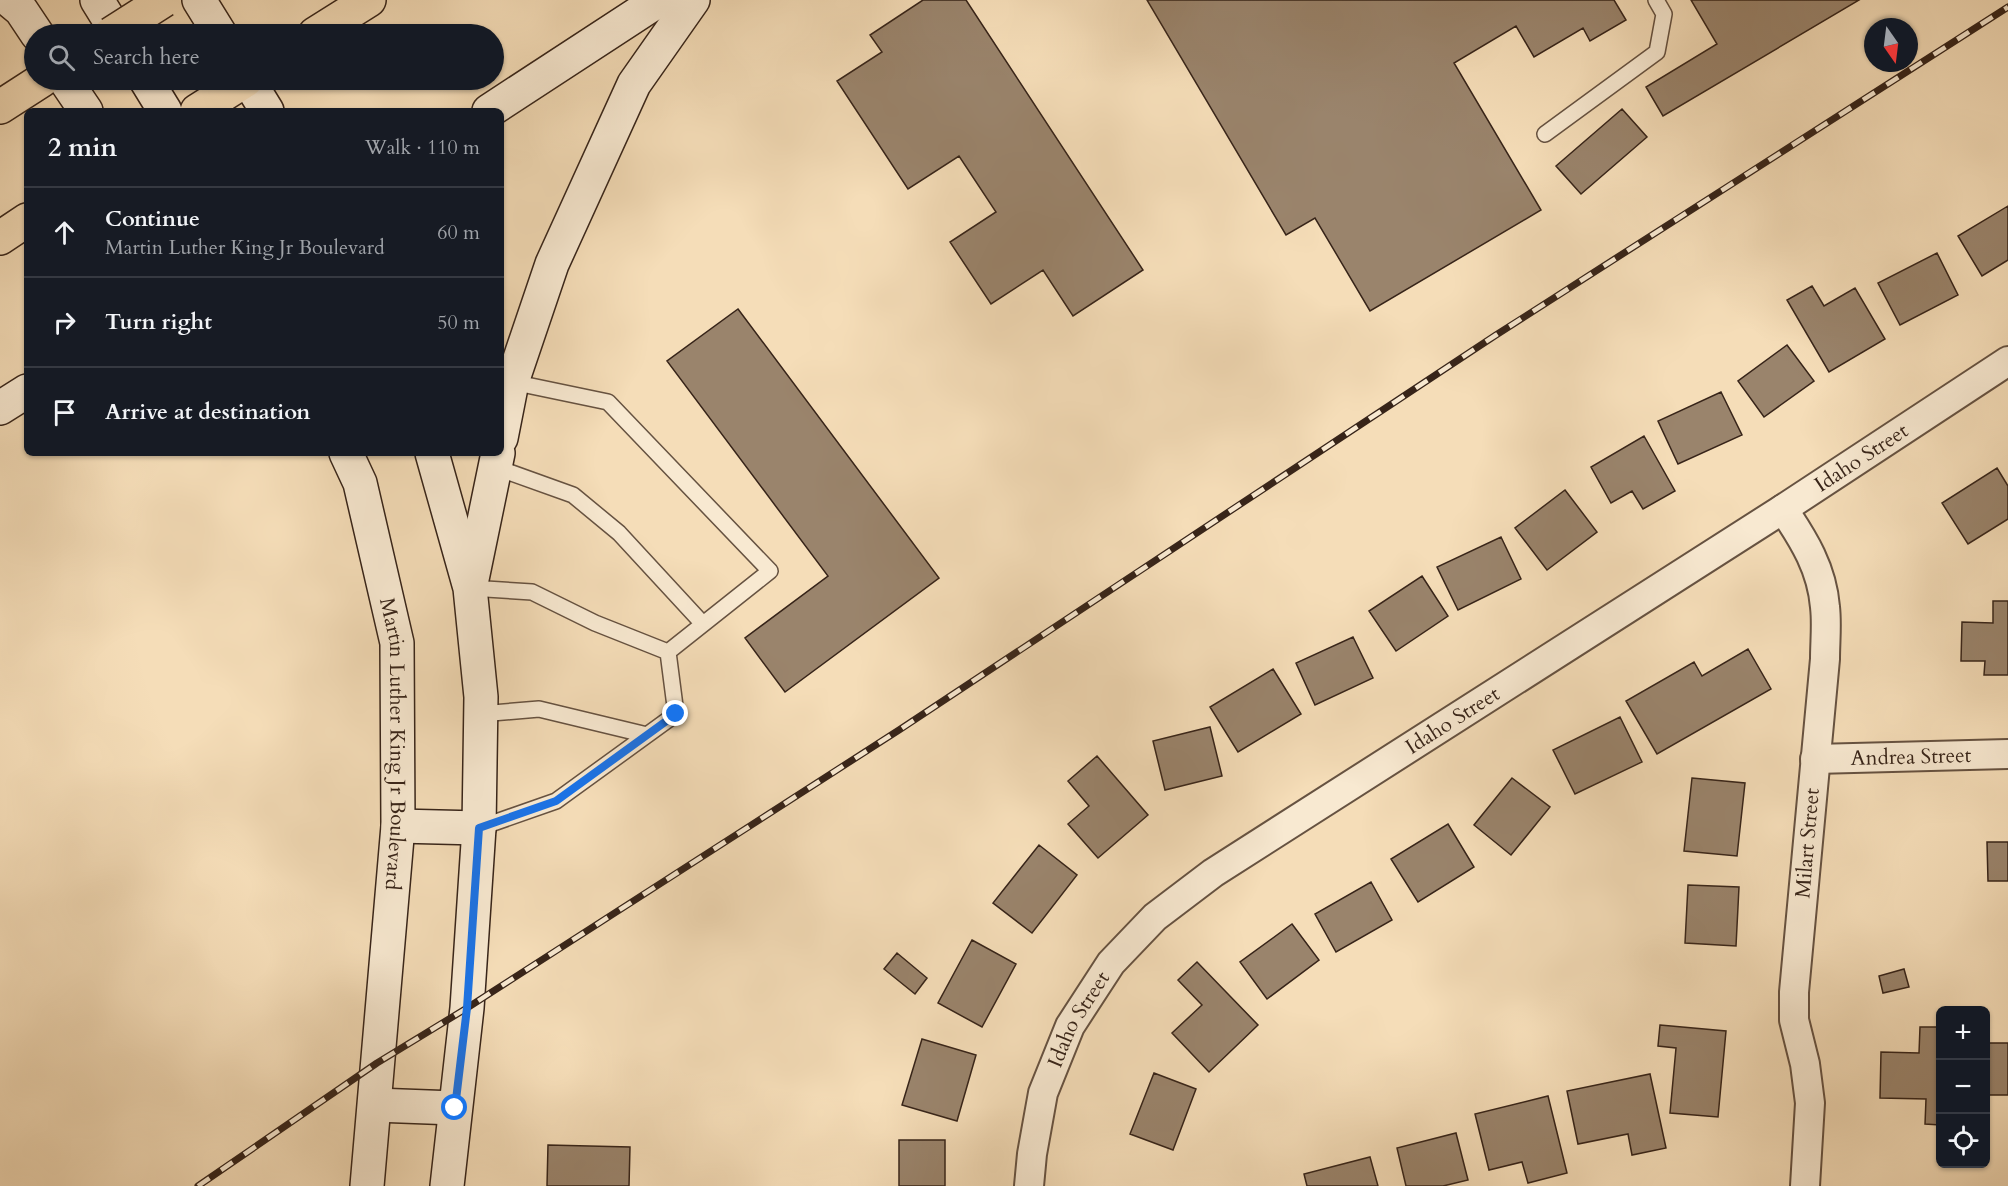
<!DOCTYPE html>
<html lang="en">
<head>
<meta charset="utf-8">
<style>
	body { margin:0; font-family:Cardo,serif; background:#20242c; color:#f1f3f6 }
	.controls { position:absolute; right:18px; bottom:18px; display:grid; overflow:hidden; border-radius:9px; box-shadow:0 2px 4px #0004 }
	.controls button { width:54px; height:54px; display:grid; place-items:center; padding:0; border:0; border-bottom:2px solid #363941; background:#171b24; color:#f1f3f6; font:30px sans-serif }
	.compass { position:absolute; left:1864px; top:18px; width:54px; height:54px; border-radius:50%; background:#171b24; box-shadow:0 2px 4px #0004; rotate:166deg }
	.stop { position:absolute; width:18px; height:18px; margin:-14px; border:4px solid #1a73e8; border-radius:50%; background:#fff }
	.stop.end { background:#1a73e8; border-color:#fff; box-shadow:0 2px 6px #0008 }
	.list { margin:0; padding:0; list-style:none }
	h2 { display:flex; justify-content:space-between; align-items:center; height:78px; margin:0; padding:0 24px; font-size:26px }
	h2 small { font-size:20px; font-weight:400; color:#9ea1a6 }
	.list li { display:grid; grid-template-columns:39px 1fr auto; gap:18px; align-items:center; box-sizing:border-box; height:90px; padding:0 24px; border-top:2px solid #363941 }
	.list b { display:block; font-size:22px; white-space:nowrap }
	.list p { margin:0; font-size:20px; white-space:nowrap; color:#9ea1a6 }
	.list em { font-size:20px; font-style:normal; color:#9ea1a6 }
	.icon { flex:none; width:33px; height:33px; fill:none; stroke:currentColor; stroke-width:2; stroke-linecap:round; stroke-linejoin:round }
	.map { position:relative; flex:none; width:2008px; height:1186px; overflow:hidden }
	.search { position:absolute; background:#171b24; box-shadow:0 2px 4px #0004; left:24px; top:24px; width:480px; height:66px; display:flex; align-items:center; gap:15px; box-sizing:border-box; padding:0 21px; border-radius:33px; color:#9ea1a6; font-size:22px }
	.panel { position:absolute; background:#171b24; box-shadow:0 2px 4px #0004; left:24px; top:108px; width:480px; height:348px; border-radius:9px }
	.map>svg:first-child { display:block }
	.building { fill:#9a846c; stroke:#372419; stroke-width:1.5 }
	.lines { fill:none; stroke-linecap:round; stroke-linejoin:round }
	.lane-casing { stroke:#665241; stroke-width:18 }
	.street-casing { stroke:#665241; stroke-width:32 }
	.secondary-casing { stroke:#372419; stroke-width:36 }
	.highway-casing { stroke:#372419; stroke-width:36 }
	.lane { stroke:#f8e9d1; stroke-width:15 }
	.street { stroke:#f8e9d1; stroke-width:28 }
	.secondary { stroke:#f8e9d1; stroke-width:33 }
	.highway { stroke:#f5ddb8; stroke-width:33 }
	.rail-casing { stroke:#372419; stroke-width:7 }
	.rail { stroke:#f8e9d1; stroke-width:4.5; stroke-dasharray:14; stroke-linecap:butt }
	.highway-bridge-casing { stroke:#372419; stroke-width:36; stroke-linecap:butt }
	.highway-bridge { stroke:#f5ddb8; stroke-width:33 }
	.route { stroke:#1a73e8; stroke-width:8 }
	.labels { text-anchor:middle; stroke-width:5; stroke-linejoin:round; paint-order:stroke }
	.street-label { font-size:21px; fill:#372419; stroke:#f8e9d1 }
</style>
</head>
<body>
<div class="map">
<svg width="2008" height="1186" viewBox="0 0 2008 1186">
	<rect width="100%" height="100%" fill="#f5ddb8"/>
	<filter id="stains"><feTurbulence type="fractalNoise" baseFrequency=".00333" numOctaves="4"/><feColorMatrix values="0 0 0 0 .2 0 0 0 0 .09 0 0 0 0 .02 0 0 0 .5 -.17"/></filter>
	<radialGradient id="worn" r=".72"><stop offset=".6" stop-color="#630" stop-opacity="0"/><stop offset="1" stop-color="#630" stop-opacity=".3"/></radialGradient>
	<path class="building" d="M923 0H966L1143 270 1073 316 1043 270 991 304 950 242 996 212 959 156 908 189 837 81 882 52 870 35Z
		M1147 0H1614L1626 20 1590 41 1583 28 1534 57 1516 26 1454 63 1541 210 1370 311 1315 218 1286 235Z
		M1691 0H1859L1663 116 1646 87 1717 44Z
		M1622 109 1647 137 1581 194 1556 166Z
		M2008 206V260L1982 276 1958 236Z
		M1937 253 1958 295 1900 325 1878 283Z
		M1812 286 1824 306 1855 288 1885 339 1829 372 1787 300Z
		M738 309 939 578 785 692 745 638 828 576 667 361Z
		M1787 345 1814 381 1764 417 1738 381Z
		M1721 392 1742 435 1678 464 1658 421Z
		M1644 436 1675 491 1643 509 1632 491 1611 503 1591 467Z
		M1997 468 2008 486V519L1968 544 1942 503Z
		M1565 490 1597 532 1547 570 1515 528Z
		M1501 537 1521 579 1458 610 1437 567Z
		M1422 576 1448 616 1396 651 1369 611Z
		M1993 601H2008V675H1984L1985 661H1961L1962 622 1993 623Z
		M1353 637 1373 678 1315 705 1296 663Z
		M1748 649 1771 689 1657 754 1626 701 1694 662 1702 676Z
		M1273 669 1301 714 1238 752 1210 707Z
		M1620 717 1642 762 1575 794 1553 750Z
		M1210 727 1222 776 1165 790 1153 741Z
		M1097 756 1148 815 1098 858 1068 824 1089 806 1068 781Z
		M1512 778 1550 807 1511 855 1474 825Z
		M1692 778 1745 783 1737 856 1684 851Z
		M1448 824 1474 867 1418 902 1391 859Z
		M1987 842H2008V881H1988Z
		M1039 845 1077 875 1032 933 993 903Z
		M1371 882 1392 920 1336 952 1315 914Z
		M1688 885 1739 887 1736 946 1685 943Z
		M1292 924 1319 960 1267 999 1240 962Z
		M972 940 1016 964 982 1027 938 1003Z
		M897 953 927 978 915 994 884 969Z
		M1197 962 1258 1025 1209 1072 1172 1033 1202 1005 1178 980Z
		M1904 969 1909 987 1883 993 1879 976Z
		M1660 1025 1726 1031 1718 1117 1670 1113 1676 1048 1658 1046Z
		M1920 1027H1940V1125L1925 1124 1926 1099 1880 1098 1881 1052 1919 1053Z
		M922 1039 976 1055 957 1121 902 1105Z
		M1986 1043H2008V1095H1986Z
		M1154 1073 1196 1089 1173 1150 1130 1134Z
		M1650 1074 1666 1148 1632 1155 1628 1134 1578 1144 1567 1091Z
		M1548 1096 1567 1173 1528 1183 1522 1162 1489 1170 1475 1114Z
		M1456 1133 1468 1180 1443 1186H1406L1397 1148Z
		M899 1140H945V1186H899Z
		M548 1145 630 1147 629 1186H547Z
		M1370 1157 1378 1186H1307L1304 1174Z"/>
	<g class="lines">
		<defs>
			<path id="lane" d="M1545 134 1657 52 1664 14 1656 0
				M495 467 573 495 619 533 703 624
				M470 588 532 592 595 623 668 652
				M480 714 539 709 647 735
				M479 828 556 801 676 714 668 652 770 571 608 402 512 382"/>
			<g id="street">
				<path d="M1783 509C1804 540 1822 569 1825 607 1827 624 1825 642 1825 659L1794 992V1020L1805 1064 1810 1103 1805 1186"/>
				<path id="s1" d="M1815 759 2008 754"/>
				<path id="s2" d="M1029 1186 1032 1154 1043 1093 1070 1026 1111 963 1155 917 1213 873 1783 509 2008 361"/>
			</g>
			<g id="secondary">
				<path d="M9 0 21 10 37 34"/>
				<path d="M97 0 118 34"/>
				<path d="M199 0 220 34"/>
				<path d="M65 80 86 111"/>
				<path d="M146 80 165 111"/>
				<path d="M248 80 267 111"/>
				<path d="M489 111 659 0"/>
				<path d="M0 408 27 391"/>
				<path d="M501 438 512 382 552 264 634 84 693 0"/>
				<path id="s3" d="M346 453 360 483 397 643 398 826 367 1186"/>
				<path d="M432 453 470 588 481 697 479 828 467 1008 447 1186"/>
				<path d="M471 584 498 453"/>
				<path d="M398 826 479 828"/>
				<path d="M375 1105 455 1108"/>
			</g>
			<path id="highway" d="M315 34 369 0
				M0 107 42 80
				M197 111 246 80
				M0 238 27 220"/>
		</defs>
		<use href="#lane" class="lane-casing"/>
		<use href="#street" class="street-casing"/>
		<use href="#secondary" class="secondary-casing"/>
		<use href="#highway" class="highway-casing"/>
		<use href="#lane" class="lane"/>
		<use href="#street" class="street"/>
		<use href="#secondary" class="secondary"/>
		<use href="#highway" class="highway"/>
		<defs>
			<path id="rail" d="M198 1186 377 1063 467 1008 899 730 1496 335 2008 7"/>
		</defs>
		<use href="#rail" class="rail-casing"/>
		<use href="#rail" class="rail"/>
		<defs>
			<path id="highway-bridge" d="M111 34 164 0"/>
		</defs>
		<use href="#highway-bridge" class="highway-bridge-casing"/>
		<use href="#highway-bridge" class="highway-bridge"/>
	</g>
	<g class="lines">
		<path class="route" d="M455 1108 467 1008 479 828 556 801 676 714"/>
	</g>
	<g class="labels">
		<g class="street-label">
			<text dy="7" stroke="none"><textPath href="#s2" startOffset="1148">Idaho Street</textPath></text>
			<text dy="7" stroke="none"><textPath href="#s2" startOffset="662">Idaho Street</textPath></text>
			<text dy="7" stroke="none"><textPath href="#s3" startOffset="298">Martin Luther King Jr Boulevard</textPath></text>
			<text dy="7" stroke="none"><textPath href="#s1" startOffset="96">Andrea Street</textPath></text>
			<text transform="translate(1807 843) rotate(-85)" y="7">Milart Street</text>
			<text dy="7" stroke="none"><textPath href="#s2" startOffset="176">Idaho Street</textPath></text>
		</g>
	</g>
	<rect width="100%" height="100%" filter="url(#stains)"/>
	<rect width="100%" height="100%" fill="url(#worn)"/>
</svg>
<div class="controls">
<button>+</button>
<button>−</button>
<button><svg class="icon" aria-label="locate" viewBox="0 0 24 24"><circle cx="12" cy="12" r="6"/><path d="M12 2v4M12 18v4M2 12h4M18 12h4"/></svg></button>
</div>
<svg class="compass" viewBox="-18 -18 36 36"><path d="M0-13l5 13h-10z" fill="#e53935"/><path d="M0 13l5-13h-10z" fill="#9ea1a6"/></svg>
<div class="stop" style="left:455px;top:1108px"></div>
<div class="stop end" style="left:676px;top:714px"></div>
<div class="search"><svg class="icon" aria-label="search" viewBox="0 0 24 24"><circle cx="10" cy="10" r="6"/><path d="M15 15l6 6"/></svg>Search here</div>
<section class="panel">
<h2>2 min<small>Walk · 110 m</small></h2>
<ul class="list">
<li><svg class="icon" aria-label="ahead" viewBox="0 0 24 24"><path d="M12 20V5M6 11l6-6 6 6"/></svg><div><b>Continue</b><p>Martin Luther King Jr Boulevard</p></div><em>60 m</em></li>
<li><svg class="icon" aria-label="right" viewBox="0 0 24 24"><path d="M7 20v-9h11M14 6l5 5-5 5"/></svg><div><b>Turn right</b></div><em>50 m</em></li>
<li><svg class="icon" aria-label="arrive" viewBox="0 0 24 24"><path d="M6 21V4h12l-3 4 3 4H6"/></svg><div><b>Arrive at destination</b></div></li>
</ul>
</section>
</div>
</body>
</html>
